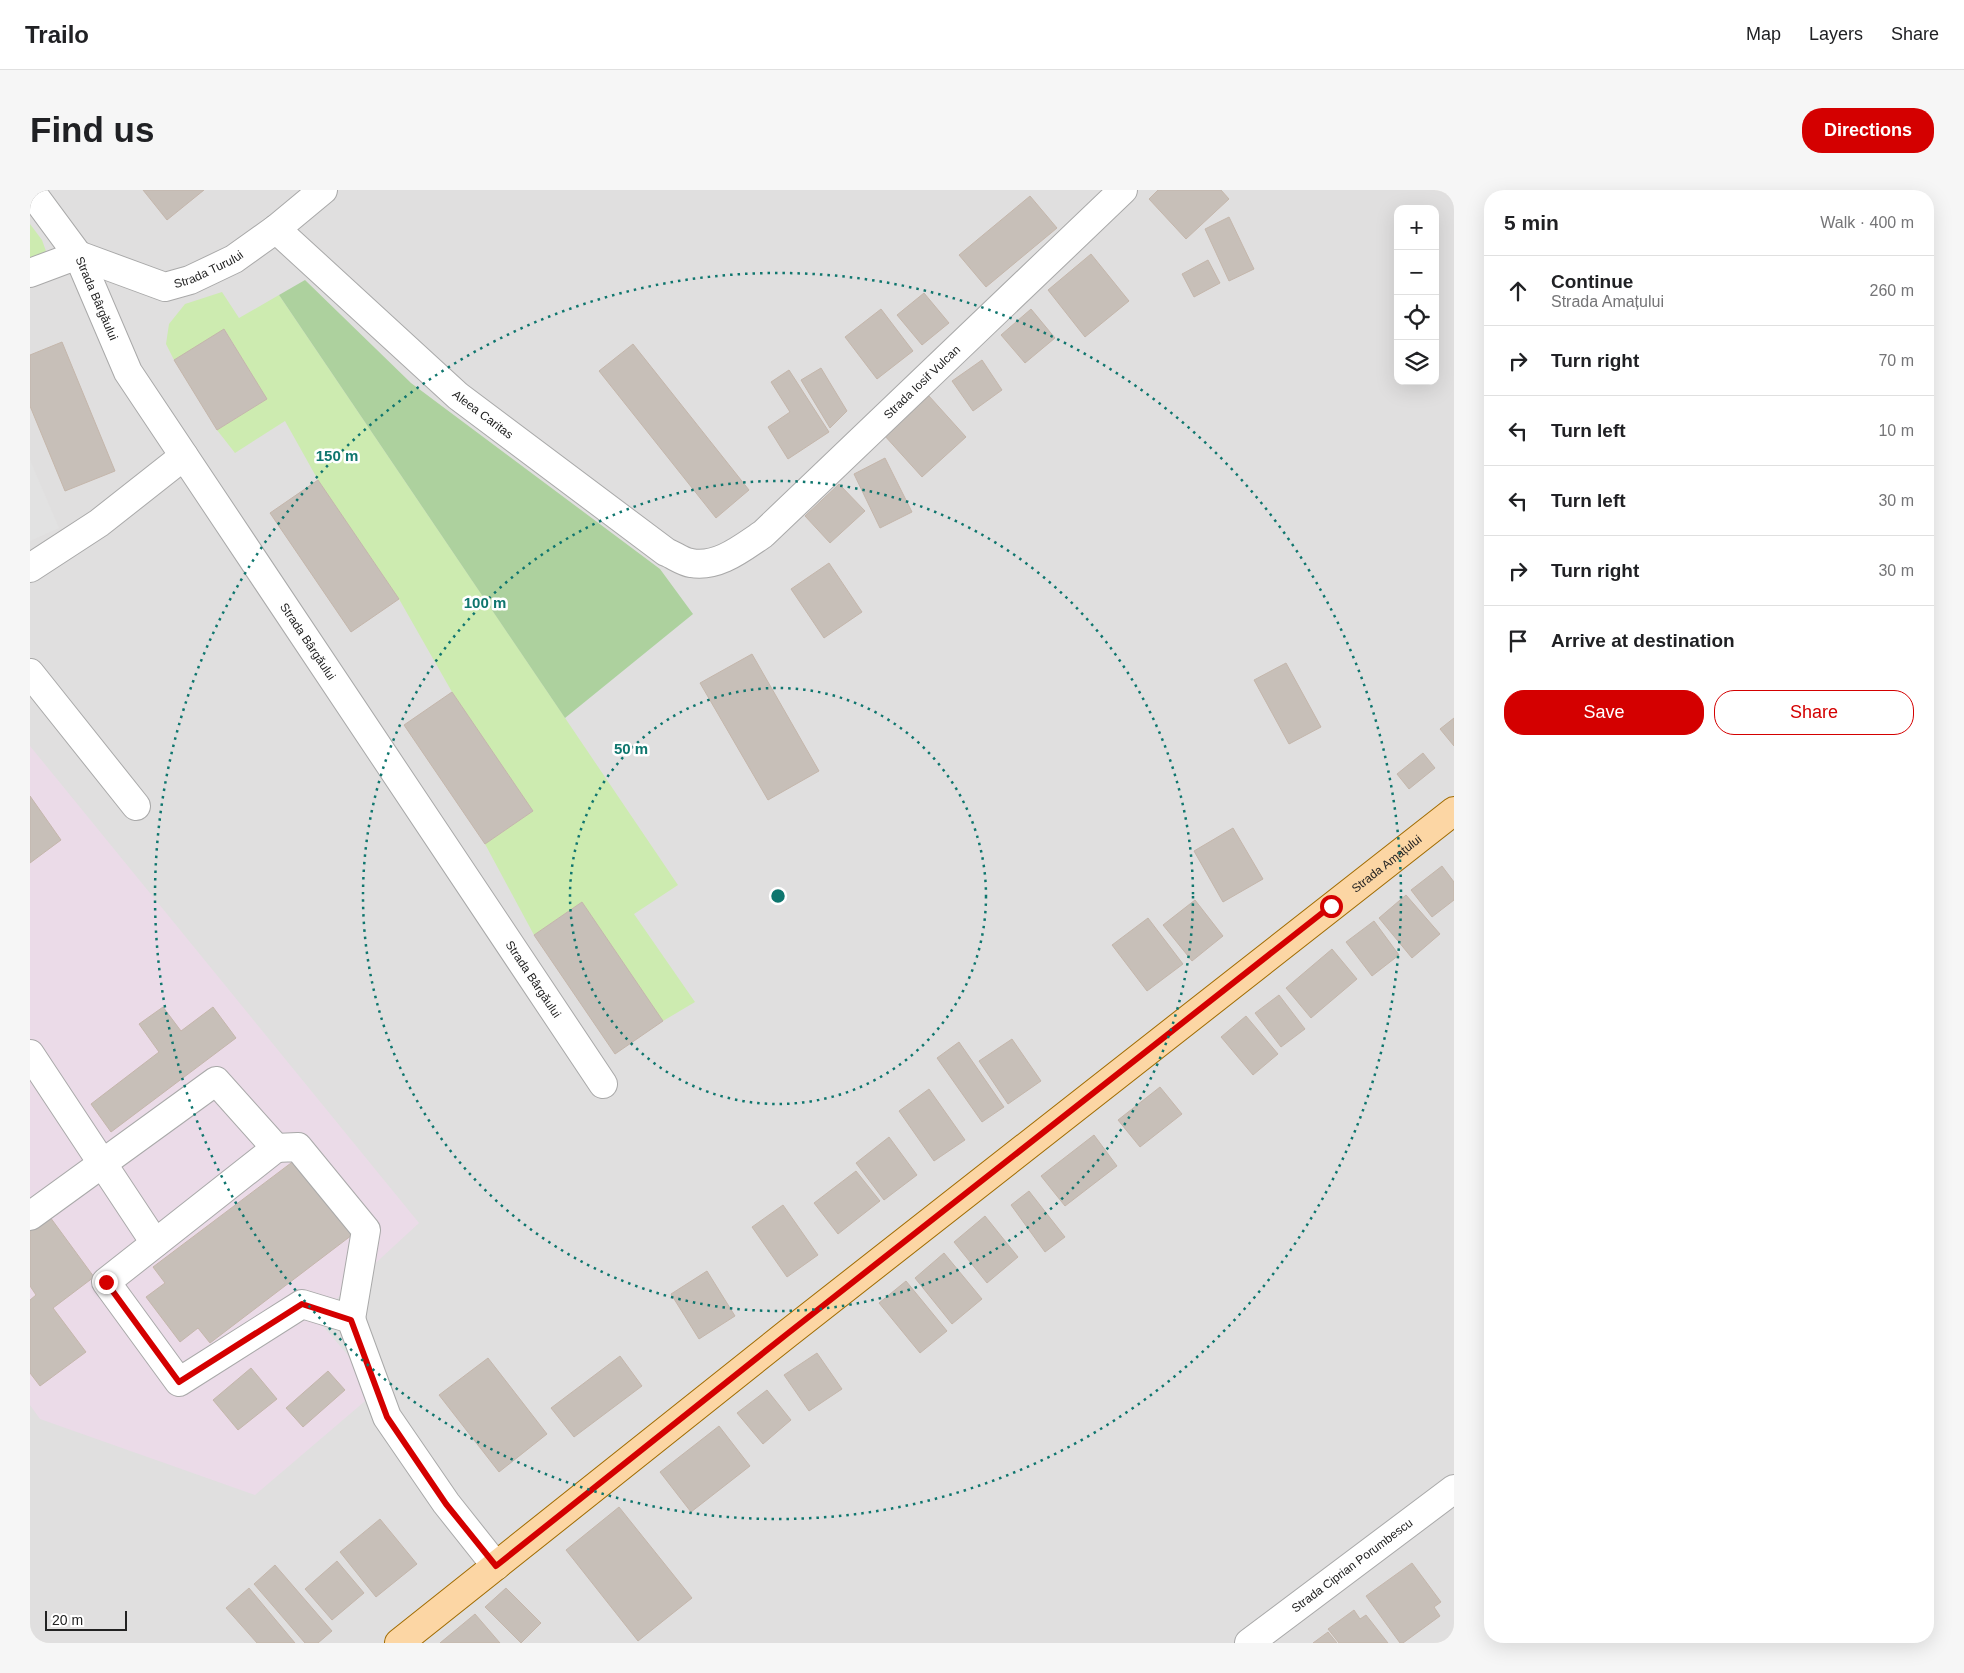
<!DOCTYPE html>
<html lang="en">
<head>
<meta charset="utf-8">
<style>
	body { margin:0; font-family:Arial,sans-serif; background:#f6f6f6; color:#202124 }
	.controls { position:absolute; right:15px; top:15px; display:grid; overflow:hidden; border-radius:10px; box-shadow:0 5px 20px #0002 }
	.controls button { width:45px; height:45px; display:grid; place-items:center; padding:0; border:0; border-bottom:1px solid #e0e0e0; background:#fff; color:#202124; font:25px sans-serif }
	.scale { position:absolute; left:15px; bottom:12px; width:82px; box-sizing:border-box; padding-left:5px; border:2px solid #222; border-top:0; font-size:14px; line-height:18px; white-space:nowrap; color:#222; -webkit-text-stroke:4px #fff; paint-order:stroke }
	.stop { position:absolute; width:15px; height:15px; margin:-11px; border:4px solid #d40000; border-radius:50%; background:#fff }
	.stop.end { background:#d40000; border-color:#fff; box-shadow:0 1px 5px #0008 }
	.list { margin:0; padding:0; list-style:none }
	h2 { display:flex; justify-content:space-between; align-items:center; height:65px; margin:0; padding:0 20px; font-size:21px }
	h2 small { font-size:16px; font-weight:400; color:#757577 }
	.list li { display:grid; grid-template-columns:32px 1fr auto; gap:15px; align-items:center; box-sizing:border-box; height:70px; padding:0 20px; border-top:1px solid #e0e0e0 }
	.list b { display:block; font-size:19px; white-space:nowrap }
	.list p { margin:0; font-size:16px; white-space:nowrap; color:#757577 }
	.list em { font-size:16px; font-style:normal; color:#757577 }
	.actions { display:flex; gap:10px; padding:15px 20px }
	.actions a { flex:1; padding:11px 0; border:1px solid #d40000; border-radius:20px; text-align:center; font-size:18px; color:#d40000 }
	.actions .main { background:#d40000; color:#fff }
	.icon { flex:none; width:28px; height:28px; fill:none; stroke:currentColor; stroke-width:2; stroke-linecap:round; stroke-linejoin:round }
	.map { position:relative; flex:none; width:1424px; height:1453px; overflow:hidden; border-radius:20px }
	header { display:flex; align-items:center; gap:30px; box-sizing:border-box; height:70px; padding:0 25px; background:#fff; border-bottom:1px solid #e0e0e0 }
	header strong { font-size:24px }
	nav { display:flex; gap:28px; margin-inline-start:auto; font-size:18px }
	.intro { display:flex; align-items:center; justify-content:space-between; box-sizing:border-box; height:120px; padding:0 30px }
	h1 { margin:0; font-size:35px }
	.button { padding:12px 22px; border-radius:20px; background:#d40000; color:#fff; font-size:18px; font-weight:700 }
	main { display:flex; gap:30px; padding:0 30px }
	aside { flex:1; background:#fff; border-radius:20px; box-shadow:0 5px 20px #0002 }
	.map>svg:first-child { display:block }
	.residential { fill:#e0dfdf; fill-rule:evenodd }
	.industrial { fill:#ebdbe8 }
	.grass { fill:#cdebb0 }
	.forest { fill:#add19e }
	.parking { fill:#e2e2e2 }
	.building { fill:#c7bfb8; stroke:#c4b6ab }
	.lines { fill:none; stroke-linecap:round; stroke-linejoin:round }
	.minor-casing { stroke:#a9a9a9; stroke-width:30 }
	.major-casing { stroke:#a06b00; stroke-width:30 }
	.minor { stroke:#fff; stroke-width:28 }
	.major { stroke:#fcd6a4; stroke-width:28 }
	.route { stroke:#d40000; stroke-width:6 }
	.ring { fill:none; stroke:#0f766e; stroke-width:2.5; stroke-dasharray:2.5 5 }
	.labels { text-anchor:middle; stroke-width:5; stroke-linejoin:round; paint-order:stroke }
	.street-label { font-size:12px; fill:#222; stroke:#fff }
	.centre { fill:#0f766e; stroke:#fff; stroke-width:2.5 }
	.ring-label { font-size:15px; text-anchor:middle; font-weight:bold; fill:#0f766e; stroke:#fff; stroke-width:5; stroke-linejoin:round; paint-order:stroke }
</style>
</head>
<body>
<header>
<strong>Trailo</strong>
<nav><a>Map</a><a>Layers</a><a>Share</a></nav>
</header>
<div class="intro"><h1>Find us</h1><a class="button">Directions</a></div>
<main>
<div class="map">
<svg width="1424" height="1453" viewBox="0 0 1424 1453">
	<rect width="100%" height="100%" fill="#f2efe9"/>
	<path class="residential" d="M0 0H1424V1453H0ZM1368 19H1405V191H1368Z"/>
	<path class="industrial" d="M0 556 389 1033 286 1128 348 1200 225 1305 10 1229 0 1215Z"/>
	<path class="grass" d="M0 34 12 50 17 64 0 71Z
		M192 102 209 128 249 105 648 695 604 724 665 812 633 831 552 712 504 745 455 654 503 621 422 502 369 409 288 290 255 231 205 263 187 240 237 209 195 140 144 170 136 154 139 134 155 114Z"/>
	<path class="forest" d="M275 90 381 193 630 379 663 424 535 528 249 105Z"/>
	<path class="parking" d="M0 270 29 338 0 351Z"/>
	<path class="building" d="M113 0H174L137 30Z
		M1128 0H1191L1199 9 1156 49 1119 9Z
		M1000 6 1027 38 956 97 929 65Z
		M1199 27 1224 79 1199 91 1175 39Z
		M1061 64 1099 111 1055 147 1018 100Z
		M1178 70 1190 93 1164 107 1152 84Z
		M894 103 919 133 892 155 867 125Z
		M851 119 883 161 847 189 815 147Z
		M1001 119 1025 148 995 173 971 145Z
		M194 139 237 209 187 240 144 170Z
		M32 152 85 281 35 301 0 216V165Z
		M603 154 719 300 686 328 569 181Z
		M952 170 972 200 943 221 922 191Z
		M791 178 817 221 800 238 771 190Z
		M759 180 799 242 758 269 738 237 760 222 741 192Z
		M899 206 936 247 892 287 854 245Z
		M855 268 882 322 850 338 824 284Z
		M288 290 369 409 321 442 240 323Z
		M809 294 835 321 800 353 775 326Z
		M799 373 832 422 794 448 761 399Z
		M722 464 789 581 738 610 670 493Z
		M1256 473 1291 537 1259 554 1224 490Z
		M422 502 503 621 455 654 374 535Z
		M1424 528V556L1410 539Z
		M1393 563 1405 578 1379 599 1367 584Z
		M0 606 31 650 0 673Z
		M1203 638 1233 689 1193 712 1164 661Z
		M1412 676 1424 692V710L1402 727 1381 700Z
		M1376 705 1410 744 1382 768 1349 728Z
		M1165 710 1193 746 1162 771 1133 735Z
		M552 712 633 831 585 864 504 745Z
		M1118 728 1153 774 1117 801 1082 755Z
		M1344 731 1369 765 1342 786 1316 752Z
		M1302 759 1327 789 1281 828 1256 798Z
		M1249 805 1275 839 1251 857 1225 823Z
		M133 817 151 841 183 817 206 848 81 942 61 914 129 862 109 834Z
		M1216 826 1248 864 1223 885 1191 847Z
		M982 849 1011 891 978 914 949 871Z
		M929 852 974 917 952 932 907 868Z
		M1130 897 1152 924 1110 957 1088 930Z
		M899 899 935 950 904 971 869 921Z
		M1064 945 1087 976 1035 1016 1011 986Z
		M859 947 887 985 854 1010 826 973Z
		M265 970 322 1045 180 1153 168 1138 150 1152 116 1107 135 1093 123 1077Z
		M826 981 850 1011 808 1044 784 1013Z
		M999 1001 1035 1047 1015 1062 981 1015Z
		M753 1015 788 1065 757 1087 722 1037Z
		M955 1026 988 1067 957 1093 924 1052Z
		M20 1027 64 1087 23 1118 56 1162 10 1196 0 1183V1110L6 1105 0 1096V1041Z
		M914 1063 952 1109 922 1134 885 1088Z
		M677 1081 705 1126 669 1149 641 1104Z
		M876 1091 917 1141 890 1163 849 1113Z
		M787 1163 812 1199 779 1221 754 1185Z
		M590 1166 612 1196 544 1247 521 1218Z
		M458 1168 517 1244 469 1282 409 1205Z
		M221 1178 247 1209 208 1240 183 1210Z
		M298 1181 315 1200 273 1237 256 1218Z
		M737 1200 761 1230 733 1254 707 1223Z
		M689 1236 720 1276 661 1322 630 1282Z
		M589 1317 662 1408 608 1451 536 1360Z
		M350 1329 387 1374 346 1407 310 1362Z
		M307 1371 334 1403 302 1430 275 1399Z
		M1382 1373 1411 1412 1404 1417 1410 1426 1373 1453H1370L1336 1406Z
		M245 1375 302 1441 288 1453H275L224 1394Z
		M219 1398 265 1453H227L196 1418Z
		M476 1398 511 1433 491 1453 455 1417Z
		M1324 1420 1330 1429 1336 1425 1358 1453H1309L1298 1439Z
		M445 1424 470 1453H410Z
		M1298 1442 1307 1453H1283Z"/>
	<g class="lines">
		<defs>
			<g id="minor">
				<path id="s1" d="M0 0 48 65 98 182 573 894"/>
				<path id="s2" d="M246 39 428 206 636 362C644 365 653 372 661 373 688 378 712 358 733 344L1093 0"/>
				<path id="s3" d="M0 83 48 65 135 97 160 90 204 69 246 39 293 0"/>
				<path d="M0 378 69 333 154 266"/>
				<path d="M0 483 106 616"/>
				<path d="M0 864 125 1053"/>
				<path d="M246 958 268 957 336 1040 321 1129"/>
				<path d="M0 1026 186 891 246 958 76 1092 149 1192 272 1114 321 1129 357 1227 416 1313 466 1376"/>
				<path id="s4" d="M1219 1453 1424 1299"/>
			</g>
			<g id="major">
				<path id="s5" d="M369 1453 757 1144 1424 621"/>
			</g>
		</defs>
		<use href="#minor" class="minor-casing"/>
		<use href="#major" class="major-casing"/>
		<use href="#minor" class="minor"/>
		<use href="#major" class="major"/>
	</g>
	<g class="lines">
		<path class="route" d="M76 1092 149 1192 272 1114 321 1130 357 1227 416 1314 466 1376 757 1144 1301 716"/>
	</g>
	<g class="ring">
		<circle cx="748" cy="706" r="208"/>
		<circle cx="748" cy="706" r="415"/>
		<circle cx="748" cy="706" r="623"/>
	</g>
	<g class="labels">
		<g class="street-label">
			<text dy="4" stroke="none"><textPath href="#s3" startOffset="191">Strada Turului</textPath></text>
			<text dy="4" stroke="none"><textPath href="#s1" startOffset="128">Strada Bârgăului</textPath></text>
			<text dy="4" stroke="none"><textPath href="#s2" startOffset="834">Strada Iosif Vulcan</textPath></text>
			<text dy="4" stroke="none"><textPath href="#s2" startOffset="278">Aleea Caritas</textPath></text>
			<text dy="4" stroke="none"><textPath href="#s1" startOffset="532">Strada Bârgăului</textPath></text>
			<text dy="4" stroke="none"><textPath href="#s5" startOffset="1258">Strada Amațului</textPath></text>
			<text dy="4" stroke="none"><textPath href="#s1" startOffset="938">Strada Bârgăului</textPath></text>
			<text dy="4" stroke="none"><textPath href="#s4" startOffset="129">Strada Ciprian Porumbescu</textPath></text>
		</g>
	</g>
	<circle cx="748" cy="706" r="8" class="centre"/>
	<g class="ring-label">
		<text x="307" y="271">150 m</text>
		<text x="455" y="418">100 m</text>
		<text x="601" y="564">50 m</text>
	</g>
</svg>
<div class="controls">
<button>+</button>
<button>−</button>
<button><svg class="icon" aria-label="locate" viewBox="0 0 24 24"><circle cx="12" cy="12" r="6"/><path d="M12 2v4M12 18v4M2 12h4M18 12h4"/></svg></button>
<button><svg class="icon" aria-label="layers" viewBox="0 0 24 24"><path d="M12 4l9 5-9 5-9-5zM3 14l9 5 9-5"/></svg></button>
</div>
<div class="scale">20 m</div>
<div class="stop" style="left:1301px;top:716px"></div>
<div class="stop end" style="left:76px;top:1092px"></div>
</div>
<aside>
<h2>5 min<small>Walk · 400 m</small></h2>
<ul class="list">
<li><svg class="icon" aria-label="ahead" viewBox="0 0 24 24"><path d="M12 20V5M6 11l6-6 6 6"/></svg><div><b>Continue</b><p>Strada Amațului</p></div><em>260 m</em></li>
<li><svg class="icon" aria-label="right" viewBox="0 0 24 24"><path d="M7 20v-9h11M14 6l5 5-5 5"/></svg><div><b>Turn right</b></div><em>70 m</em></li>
<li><svg class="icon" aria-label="left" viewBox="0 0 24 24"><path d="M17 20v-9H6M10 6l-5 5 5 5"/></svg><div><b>Turn left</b></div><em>10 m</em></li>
<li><svg class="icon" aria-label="left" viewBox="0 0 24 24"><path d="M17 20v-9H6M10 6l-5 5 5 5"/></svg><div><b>Turn left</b></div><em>30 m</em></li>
<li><svg class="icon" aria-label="right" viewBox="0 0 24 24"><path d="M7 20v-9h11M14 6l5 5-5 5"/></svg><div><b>Turn right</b></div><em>30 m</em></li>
<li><svg class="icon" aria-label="arrive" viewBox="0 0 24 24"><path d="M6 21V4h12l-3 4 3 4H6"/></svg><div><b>Arrive at destination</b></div></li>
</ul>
<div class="actions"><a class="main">Save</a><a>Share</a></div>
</aside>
</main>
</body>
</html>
